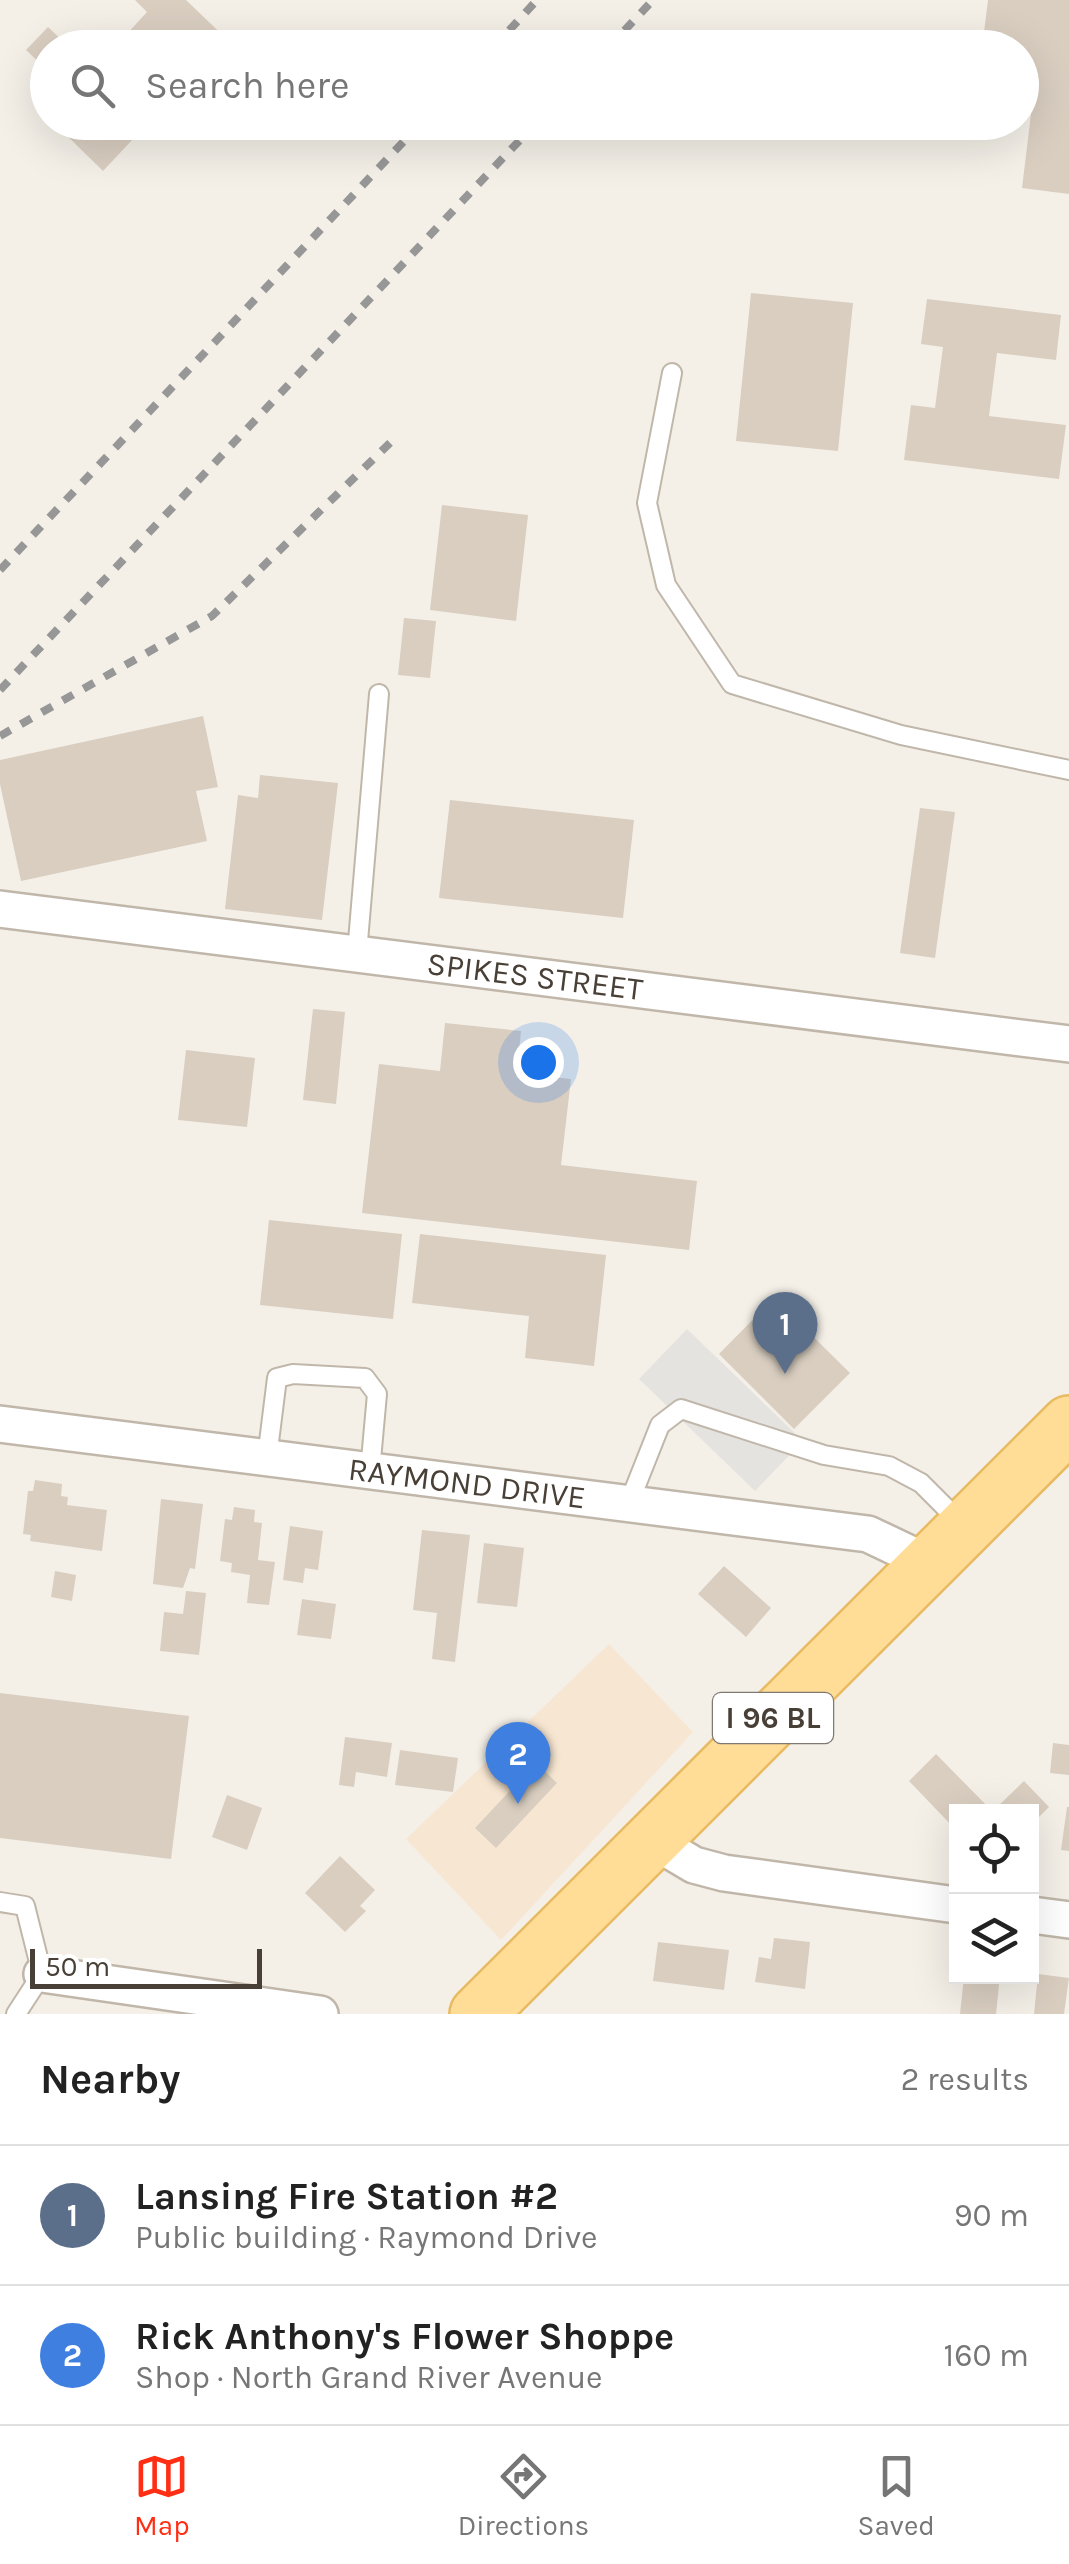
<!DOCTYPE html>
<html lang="en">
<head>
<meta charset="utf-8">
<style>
	body { margin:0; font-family:Karla,sans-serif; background:#f6f6f6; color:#222 }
	.controls { position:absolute; right:30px; bottom:30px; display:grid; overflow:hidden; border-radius:0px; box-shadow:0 10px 40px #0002 }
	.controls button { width:90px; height:90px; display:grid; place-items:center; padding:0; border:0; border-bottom:2px solid #e0e0e0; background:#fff; color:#222; font:50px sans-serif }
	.scale { position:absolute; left:30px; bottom:25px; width:232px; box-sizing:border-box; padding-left:10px; border:5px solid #484036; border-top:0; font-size:28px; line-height:35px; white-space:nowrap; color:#484036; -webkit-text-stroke:8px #fff; paint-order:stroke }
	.you { position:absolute; left:538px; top:1062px; width:35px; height:35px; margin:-25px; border:8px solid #fff; border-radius:50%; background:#1a73e8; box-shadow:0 0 0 15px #1a73e833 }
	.badge { display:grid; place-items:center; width:65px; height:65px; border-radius:50%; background:#ff2e14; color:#fff; font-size:32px; font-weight:700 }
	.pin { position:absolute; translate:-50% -82px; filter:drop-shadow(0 2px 5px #0008) }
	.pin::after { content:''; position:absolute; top:52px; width:35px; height:30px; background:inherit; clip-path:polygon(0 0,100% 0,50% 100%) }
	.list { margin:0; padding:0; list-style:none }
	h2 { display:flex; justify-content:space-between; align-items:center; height:130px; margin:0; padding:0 40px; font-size:42px }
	h2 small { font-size:32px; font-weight:400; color:#767676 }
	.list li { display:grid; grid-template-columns:65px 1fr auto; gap:30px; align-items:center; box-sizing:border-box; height:140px; padding:0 40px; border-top:2px solid #e0e0e0 }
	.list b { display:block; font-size:38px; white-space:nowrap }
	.list p { margin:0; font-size:32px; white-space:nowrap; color:#767676 }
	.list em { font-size:32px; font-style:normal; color:#767676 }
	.icon { flex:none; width:55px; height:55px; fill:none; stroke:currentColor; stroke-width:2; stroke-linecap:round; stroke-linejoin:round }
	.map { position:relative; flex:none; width:1069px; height:2014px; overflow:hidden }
	.search { position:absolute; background:#fff; box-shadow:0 10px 40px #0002; left:30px; right:30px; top:30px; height:110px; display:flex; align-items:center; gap:25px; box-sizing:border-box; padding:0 35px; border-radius:55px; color:#767676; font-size:38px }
	.sheet { height:410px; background:#fff }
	nav { display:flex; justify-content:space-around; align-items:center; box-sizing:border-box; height:140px; border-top:2px solid #e0e0e0; background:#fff; font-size:28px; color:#767676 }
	nav a { display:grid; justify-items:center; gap:5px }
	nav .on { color:#ff2e14 }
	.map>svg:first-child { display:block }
	.commercial { fill:#f7e6d2 }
	.parking { fill:#e5e3e0 }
	.building { fill:#d9cec0 }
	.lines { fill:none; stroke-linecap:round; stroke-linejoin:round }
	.service-casing { stroke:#c0b7aa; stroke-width:22 }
	.minor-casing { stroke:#c0b7aa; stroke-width:40 }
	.primary-casing { stroke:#e8ba62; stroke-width:60 }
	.service { stroke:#fff; stroke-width:18 }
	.minor { stroke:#fff; stroke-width:35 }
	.primary { stroke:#ffdd96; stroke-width:55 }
	.rail { stroke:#979797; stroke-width:8; stroke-dasharray:12 12; stroke-linecap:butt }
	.labels { text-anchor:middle; stroke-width:8; stroke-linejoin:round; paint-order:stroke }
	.shield { fill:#fff; stroke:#7f7972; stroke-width:2.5 }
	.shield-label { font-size:30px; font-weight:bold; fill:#484036 }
	.street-label { font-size:32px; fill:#484036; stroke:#fff }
</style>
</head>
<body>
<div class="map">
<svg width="1069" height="2014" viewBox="0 0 1069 2014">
	<rect width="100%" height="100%" fill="#f4f0e8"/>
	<path class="commercial" d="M609 1644 693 1732 501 1940 406 1839Z"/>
	<path class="parking" d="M687 1329 803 1441 755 1491 639 1379Z"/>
	<path class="building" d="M135 0H186L236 48H114L147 12Z
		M988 0H1069V194L1022 188 1036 73 1022 71V48H982Z
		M48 27 70 48H48V71L26 50Z
		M53 122H149L103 171Z
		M751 293 853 303 838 451 736 441Z
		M927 299 1061 315 1056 360 997 353 989 416 1066 425 1059 479 904 460 911 405 935 408 943 347 921 344Z
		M442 505 528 515 516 621 430 610Z
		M404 618 436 621 430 678 398 675Z
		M203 716 218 787 196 791 207 841 21 881 0 784V760Z
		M260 775 338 783 322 920 225 909 238 795 258 798Z
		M450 800 634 820 623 918 439 898Z
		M920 808 955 812 935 958 900 953Z
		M313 1009 345 1012 336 1104 303 1100Z
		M445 1023 521 1031 517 1073 571 1079 561 1165 697 1181 689 1250 362 1213 379 1064 440 1071Z
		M186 1050 255 1058 247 1127 178 1120Z
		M269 1220 402 1234 393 1319 260 1305Z
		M420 1234 606 1255 594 1366 525 1358 529 1316 412 1303Z
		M774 1298 850 1373 794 1429 719 1354Z
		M35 1480 62 1484 61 1496 68 1497 67 1505 107 1510 102 1551 30 1541 31 1535 23 1534 28 1491H33Z
		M161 1499 203 1504 195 1569 190 1568 183 1588 153 1584Z
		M234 1507 255 1510 254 1522 262 1523 258 1560 275 1562 269 1605 247 1603 250 1575 231 1572 232 1563 220 1561 225 1519 232 1520Z
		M290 1526 323 1531 318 1570 305 1568 303 1583 283 1580Z
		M422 1530 470 1535 455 1662 432 1659 437 1613 413 1610Z
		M484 1543 524 1548 517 1607 477 1603Z
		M724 1566 771 1608 746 1637 698 1594Z
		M55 1571 76 1575 72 1601 51 1597Z
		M186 1591 206 1593 199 1655 160 1651 164 1612 183 1614Z
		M302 1599 336 1604 331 1639 297 1635Z
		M0 1693 189 1716 171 1859 0 1838Z
		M345 1737 392 1743 387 1777 356 1772 354 1787 339 1785Z
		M1053 1743 1069 1745V1775L1050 1773Z
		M400 1750 458 1758 453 1792 395 1785Z
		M936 1754 992 1811H956V1830L909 1781Z
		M536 1763 557 1783 496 1848 475 1828Z
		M1024 1781 1049 1807 1032 1824V1811L995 1809Z
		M227 1795 262 1808 247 1850 212 1837Z
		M1067 1807H1069V1851L1061 1850Z
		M340 1856 375 1890 360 1906 366 1911 345 1932 305 1893Z
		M774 1938 810 1942 805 1989 755 1982 759 1957 771 1959Z
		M658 1942 729 1950 724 1990 653 1981Z
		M1038 1974 1069 1978 1064 2014H1034Z
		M964 1976H1000L996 2014H960Z"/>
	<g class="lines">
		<defs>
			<path id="service" d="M672 373 647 503 666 585 732 684 901 735 1069 770
				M357 953 379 694
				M267 1458 277 1378 293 1374 365 1378 377 1394 370 1471
				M629 1503 660 1425 681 1409 824 1455 889 1466 921 1483 961 1523
				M0 1902 25 1906 42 1974 16 2014"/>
			<path id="minor" d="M0 909 1069 1044
				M0 1424 868 1534 927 1562
				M652 1840 694 1865 724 1873 956 1905
				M1032 1915 1069 1920
				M42 1974 320 2014"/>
			<path id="primary" d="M478 2014 1069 1424"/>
		</defs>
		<use href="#service" class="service-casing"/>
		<use href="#minor" class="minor-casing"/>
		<use href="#primary" class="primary-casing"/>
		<use href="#service" class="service"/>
		<use href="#minor" class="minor"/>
		<use href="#primary" class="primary"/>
		<path class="rail" d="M493 48 537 0
			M608 48 653 0
			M0 570 422 122
			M0 690 537 122
			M0 736 212 616 395 438"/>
	</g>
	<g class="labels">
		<rect class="shield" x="713" y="1693" width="120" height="50" rx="8"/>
		<g class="shield-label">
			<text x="773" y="1728">I 96 BL</text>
		</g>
		<g class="street-label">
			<text transform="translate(535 976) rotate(7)" y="11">SPIKES STREET</text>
			<text transform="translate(467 1483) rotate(7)" y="11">RAYMOND DRIVE</text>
		</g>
	</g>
</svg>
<div class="controls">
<button><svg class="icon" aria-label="locate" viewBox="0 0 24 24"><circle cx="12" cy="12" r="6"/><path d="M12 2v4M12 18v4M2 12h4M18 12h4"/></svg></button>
<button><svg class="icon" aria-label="layers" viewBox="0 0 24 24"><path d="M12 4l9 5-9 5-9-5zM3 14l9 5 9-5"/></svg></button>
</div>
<div class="scale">50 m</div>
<div class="you"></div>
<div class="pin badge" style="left:785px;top:1374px;background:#5c6f8a">1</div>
<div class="pin badge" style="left:518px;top:1804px;background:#3f7fe0">2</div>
<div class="search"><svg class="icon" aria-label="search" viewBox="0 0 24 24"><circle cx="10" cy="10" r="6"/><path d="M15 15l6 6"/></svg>Search here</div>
</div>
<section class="sheet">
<h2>Nearby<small>2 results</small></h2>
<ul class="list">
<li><span class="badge" style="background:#5c6f8a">1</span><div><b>Lansing Fire Station #2</b><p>Public building · Raymond Drive</p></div><em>90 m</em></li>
<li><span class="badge" style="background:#3f7fe0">2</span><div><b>Rick Anthony's Flower Shoppe</b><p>Shop · North Grand River Avenue</p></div><em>160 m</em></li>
</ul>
</section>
<nav>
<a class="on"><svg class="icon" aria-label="map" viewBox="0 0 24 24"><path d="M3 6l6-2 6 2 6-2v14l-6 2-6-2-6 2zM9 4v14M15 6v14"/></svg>Map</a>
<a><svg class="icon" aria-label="directions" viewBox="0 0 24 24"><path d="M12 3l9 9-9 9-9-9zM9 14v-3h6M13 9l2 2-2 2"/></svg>Directions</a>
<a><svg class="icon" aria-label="saved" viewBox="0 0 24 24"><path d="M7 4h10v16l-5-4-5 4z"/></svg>Saved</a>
</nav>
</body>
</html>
